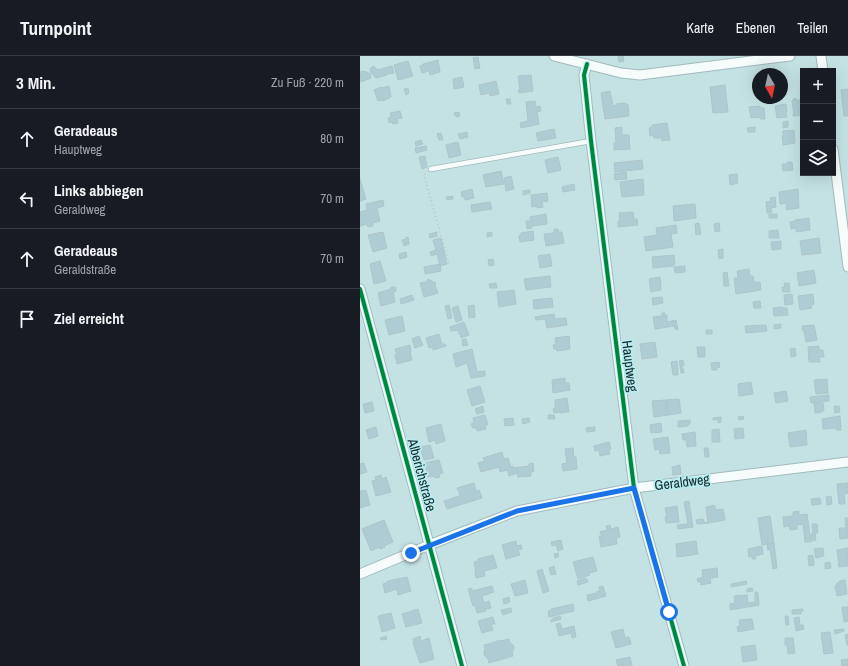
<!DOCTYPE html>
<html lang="de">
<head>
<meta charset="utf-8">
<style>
	body { margin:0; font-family:"Archivo Narrow",sans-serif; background:#242831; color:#f1f3f6 }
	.controls { position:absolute; right:12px; top:12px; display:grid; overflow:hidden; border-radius:0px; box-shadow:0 4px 16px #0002 }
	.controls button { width:36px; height:36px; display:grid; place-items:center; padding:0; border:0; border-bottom:1px solid #363941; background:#171b24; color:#f1f3f6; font:20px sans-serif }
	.compass { position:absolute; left:392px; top:12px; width:36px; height:36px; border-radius:50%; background:#171b24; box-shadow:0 4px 16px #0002; rotate:171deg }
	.stop { position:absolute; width:12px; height:12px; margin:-9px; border:3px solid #1a73e8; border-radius:50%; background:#fff }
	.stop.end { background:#1a73e8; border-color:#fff; box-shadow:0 1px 4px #0008 }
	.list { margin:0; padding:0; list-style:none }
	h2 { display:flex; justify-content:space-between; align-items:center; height:52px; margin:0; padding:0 16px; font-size:17px }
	h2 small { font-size:13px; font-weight:400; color:#9ea1a6 }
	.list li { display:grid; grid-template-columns:26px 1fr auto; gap:12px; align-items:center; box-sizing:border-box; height:60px; padding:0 16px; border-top:1px solid #363941 }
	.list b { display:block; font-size:15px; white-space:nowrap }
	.list p { margin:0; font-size:13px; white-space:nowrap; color:#9ea1a6 }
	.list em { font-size:13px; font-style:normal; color:#9ea1a6 }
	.icon { flex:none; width:22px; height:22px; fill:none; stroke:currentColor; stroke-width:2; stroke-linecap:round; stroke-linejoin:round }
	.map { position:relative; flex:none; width:488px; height:610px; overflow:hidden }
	header { display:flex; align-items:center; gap:24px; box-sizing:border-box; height:56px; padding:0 20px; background:#171b24; border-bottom:1px solid #363941 }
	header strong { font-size:19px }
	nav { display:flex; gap:22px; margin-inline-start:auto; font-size:14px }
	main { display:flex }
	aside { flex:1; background:#171b24 }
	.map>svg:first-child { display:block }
	.building { fill:#aeccd4; stroke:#aec5c9 }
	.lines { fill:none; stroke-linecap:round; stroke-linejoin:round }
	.service-casing { stroke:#a2babc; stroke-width:6 }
	.minor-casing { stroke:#a2babc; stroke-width:11 }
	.path { stroke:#bac5c6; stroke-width:2; stroke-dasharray:1 3; stroke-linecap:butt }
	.service { stroke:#f6fbfb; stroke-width:4.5 }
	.minor { stroke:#f6fbfb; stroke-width:9 }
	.cycleway-casing { stroke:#b7edf1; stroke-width:6 }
	.cycleway { stroke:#00873e; stroke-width:4 }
	.route { stroke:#1a73e8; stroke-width:5 }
	.labels { text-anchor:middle; stroke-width:3.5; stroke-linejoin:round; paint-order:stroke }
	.street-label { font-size:14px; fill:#152a2c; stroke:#b7edf1 }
</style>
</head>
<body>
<header>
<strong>Turnpoint</strong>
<nav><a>Karte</a><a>Ebenen</a><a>Teilen</a></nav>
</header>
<main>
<aside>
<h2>3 Min.<small>Zu Fuß · 220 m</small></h2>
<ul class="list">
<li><svg class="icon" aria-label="ahead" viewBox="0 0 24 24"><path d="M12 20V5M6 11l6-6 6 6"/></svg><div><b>Geradeaus</b><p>Hauptweg</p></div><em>80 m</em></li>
<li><svg class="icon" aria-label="left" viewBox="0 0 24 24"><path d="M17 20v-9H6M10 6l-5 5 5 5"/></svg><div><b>Links abbiegen</b><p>Geraldweg</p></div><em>70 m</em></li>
<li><svg class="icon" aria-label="ahead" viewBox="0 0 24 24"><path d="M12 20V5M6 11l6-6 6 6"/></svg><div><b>Geradeaus</b><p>Geraldstraße</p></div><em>70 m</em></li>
<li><svg class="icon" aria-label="arrive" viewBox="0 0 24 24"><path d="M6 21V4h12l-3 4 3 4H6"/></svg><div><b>Ziel erreicht</b></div></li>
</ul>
</aside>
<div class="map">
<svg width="488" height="610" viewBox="0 0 488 610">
	<rect width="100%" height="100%" fill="#c4e2e4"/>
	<path class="building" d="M258 0H263L264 5 259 6Z
		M118 1 120 12 115 13 113 2Z
		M78 4 80 16 70 19 69 15 62 17 60 10 63 9V8Z
		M48 5 53 20 38 24 34 9Z
		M13 10 18 14 32 10 34 17 27 18V19L16 22 10 16 11 15 10 13Z
		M5 15 10 18 11 22 1 26 0 16Z
		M171 19 173 35 159 37 158 34H160L158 20Z
		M102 21 104 31 94 33 93 23Z
		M136 25 139 38 130 40 129 37 121 39 119 29Z
		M365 29 368 56 353 57 350 31Z
		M29 30 31 41 23 45 22 44 18 45 14 34 21 31 22 32Z
		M48 32 49 37 46 39 44 33Z
		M488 33V60H484L481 34Z
		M250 35 253 50 256 49V48L265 47 268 49 269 60 245 63 241 37Z
		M443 41V59L433 60 432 59H434L432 45H433V43L436 42V44H441V42Z
		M146 43H150L151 48H147Z
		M175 45 176 51 180 50 181 55 177 56 179 68 161 72 160 67 168 65 166 46Z
		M426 48 427 56 426 57 427 61 417 62 415 50Z
		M400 50V52H404L405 63H400V61L391 62 389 51Z
		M40 55 42 62 37 63 38 67 33 68 32 66 29 67 28 62 31 61 30 57Z
		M99 56 100 60 96 61 94 57Z
		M428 65V71L423 72V66Z
		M307 67 310 84 302 85 301 82H294L293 79 290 80 289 72 292 71V69Z
		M262 71V79H269L270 93 254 94V87H256L255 72Z
		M395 71V76H388L387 72Z
		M194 73 196 82 178 85 176 77Z
		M434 74 435 87 423 89 422 80H423V75Z
		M107 76 108 81 100 83 98 78Z
		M81 77 83 84H79L77 78Z
		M61 84 63 88 56 90 55 86Z
		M98 86 101 99 89 102 86 89Z
		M66 90 67 94 56 97 55 92Z
		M65 100 67 111 62 113 59 101Z
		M198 101 201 114 188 117 185 104Z
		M282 104 283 113 255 116 254 107Z
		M427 106H432L433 114 423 115 422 108H427Z
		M141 115 144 128 126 131 123 119Z
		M266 116 267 123 255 124 254 118Z
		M377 118 378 127 370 129 369 119Z
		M151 120 154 133 146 135 144 122Z
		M0 123 6 143 0 145Z
		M283 123 284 139 262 141 260 126Z
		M214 128 215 134 203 136 202 131Z
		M112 133 114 142 105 144 104 141H102L101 136Z
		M438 133 439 152 426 154V149L429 148V147L420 148 419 136Z
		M170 134V137L163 139V135Z
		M187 137 188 145 182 146 183 151 177 152V150L172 151 171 139Z
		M93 140V143L87 144 86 141Z
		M415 141 416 151 411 152 412 156 407 157 406 146 411 145 410 142Z
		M23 144 24 150 17 152 20 165 13 167V170L8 171 7 168 0 170V156L7 154 6 148Z
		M130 146 132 153 112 156 111 149Z
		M335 148 336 162 314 165 313 150Z
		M273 156 274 163H277L278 169 258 171V165H260L259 157Z
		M186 158 187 168 172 170V172L167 173 166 165H171L170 161Z
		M409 158H417V162H409Z
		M449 162 450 174 436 176V172L431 173 430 166 435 165V164Z
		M339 167 341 178 336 179 335 168Z
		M359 167 360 175 355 176 354 168Z
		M316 169 317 177 311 178 313 191 286 195 284 181 297 179 296 172Z
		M194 173H198V176H202L204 187 186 190 184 178 194 177Z
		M418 174 419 182H409V175Z
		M173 175 174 184 160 186 159 180 161 179V177Z
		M23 176 27 192 13 196 8 179Z
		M77 176V180L70 182 69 178Z
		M132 176V180L127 181V177Z
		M46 181H48L49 188 44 190 42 184 46 183Z
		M81 182 87 208 80 210 77 198 71 200 70 196 76 194 73 184Z
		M459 182 461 197 442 199 440 185Z
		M421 185V193L412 194 411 186Z
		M363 193V202L359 203 358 194Z
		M46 196 47 201 40 203 39 198Z
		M190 198 192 210 180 212 178 200Z
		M314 199 315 208 313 210 293 212 292 201Z
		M133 203 134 209 129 210 128 204Z
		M20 205 26 225 14 228 10 208Z
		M80 208 81 215 65 218 64 211Z
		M325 210V216L315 217 314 211Z
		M389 213 390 220H393L394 226H400L401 234 376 238 374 222H378L377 215Z
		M454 214 456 227 439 230 437 217Z
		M367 216 369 230H364L363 217Z
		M190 220 191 231 166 234 164 223Z
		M300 221 301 234 291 236 289 223Z
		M68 223 76 227 75 229 78 237 64 241 60 227 66 226Z
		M136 227 137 232H130L129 228Z
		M424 227H429L430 236H423L422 231H425Z
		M31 231H34L36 232V234L35 236H33L35 246 21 250 18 237 31 233Z
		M154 234 156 248 139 251 137 236Z
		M432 238 433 248 425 249 424 239Z
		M453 238 454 248 451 249 452 252 440 254 438 240Z
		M52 239 54 244 41 248 40 243Z
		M302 241 303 247 293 249 292 242Z
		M192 242 193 251 174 253 173 244Z
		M400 245 401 252H394L393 246Z
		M89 249 92 262 88 263 85 250Z
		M114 249 115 261 109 262 108 250Z
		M98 250 102 264 96 266 92 252Z
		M422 251V252H427L428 259 414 260 413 252Z
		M302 257H305V260L307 259V266L316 264 318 274 315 273 314 270 295 273 293 261 302 260Z
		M194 258 195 263 206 262 207 269 187 272 185 263 176 264 175 261Z
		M42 260 45 275 29 279 25 264Z
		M104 266 109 279 101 282 100 278H99L98 274 91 275 90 271Z
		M421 268V272L414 273V269Z
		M406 269 407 275 386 277 385 270Z
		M454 269 457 284 446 286 444 275H443L442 270Z
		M346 274H352V278H346Z
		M79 278 82 288H85L86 290 73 294V291L69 292 66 282Z
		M59 280 63 289 55 292 52 283Z
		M209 280 210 293 197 295 196 293H194L193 289 196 288 195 282Z
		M106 283 108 289 103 290 102 284Z
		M295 286 297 301 282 303 280 288Z
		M50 289 51 296H50L52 304 37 308 35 299H37L35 293Z
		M459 290V294H463L464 301H459L460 306H449L448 291Z
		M337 291H345V301H338Z
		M435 292 436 300 431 301 430 293Z
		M112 293 117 316 125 315V320L111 322 107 307 96 311 93 298Z
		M323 304 324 309 320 310 319 305Z
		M317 305 318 319H313L311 306Z
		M359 306 360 311 357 312V314H352L351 307Z
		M322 310V312H323L324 317H321L320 311Z
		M205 322V327H209L210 334 193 337 192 324Z
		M467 323 468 337 456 338 454 324Z
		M391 326 393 338 379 340 378 328Z
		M120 330 125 346 112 350 107 334Z
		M426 335 428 345 416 347 414 337Z
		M469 339V345L451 347 450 341Z
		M207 342 209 356H203V357H201L200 356 194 357 193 353 195 352V344Z
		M319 343 321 357 308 359 306 344Z
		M306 344 308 359 294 361 292 345Z
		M12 346 14 355 5 357 3 348Z
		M454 347H463L464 355H462V356L455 357Z
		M123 350 124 356 117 358 115 353Z
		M474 350H479L480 356 475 357Z
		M125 359 128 368 125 370 126 373 117 375 116 372H113L111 368 114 366 113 362Z
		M188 359H194L195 363H188Z
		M383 360 384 363 379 364 378 361Z
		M480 360 481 371H480L481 374H476V372L463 373 462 363Z
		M361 361V366L358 367V363L353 364V362Z
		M153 362 154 369 145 370 144 363Z
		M169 362 170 366 163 368 162 363Z
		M330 364V368H328V370L318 371V365Z
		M301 367 302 376 291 377 290 369Z
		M81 368 85 385 76 388 75 384 69 386 66 372Z
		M16 371 18 380 9 383 6 374Z
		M235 371V375L227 376 226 372Z
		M383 372 384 382 375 383 374 373Z
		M359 373 360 386H352V374Z
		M446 374 447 389 430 391 428 377Z
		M335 376 336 390 327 391 326 384H323L322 378Z
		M308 381 310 397 300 398 299 393 295 394 293 383Z
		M249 386 251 393 249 394 250 398 240 400 239 394 235 395 234 390Z
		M70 389 74 402 64 404 60 391Z
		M213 392 214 401H216L217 413 203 415 202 408 207 407 205 393Z
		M344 392H348L349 401H345Z
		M142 396 144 403 148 402 151 411 153 410V412L169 410V408L173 407 174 415 171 416V420L158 421 157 417 149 420 147 414 140 416 139 411 121 416 118 407 125 405 123 402Z
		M79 404 83 417 79 418 80 421 75 422 74 420 68 421 65 407Z
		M4 407 7 416 0 418V408Z
		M320 409 321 418 313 419 312 411Z
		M21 419 22 423 26 421 31 436 16 440 12 425 16 424 15 421Z
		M114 427 116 435 119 434 122 442 87 453 84 445 99 440 100 439 97 432Z
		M488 427V437L484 438 485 448H479L477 428Z
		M6 434 10 449 0 452V435Z
		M471 440 472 448 467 449 466 441Z
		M460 442 461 448 452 449 451 443Z
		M329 445 333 471 318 473 317 469 328 468 324 446Z
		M353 449 355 450 356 454 363 453 365 464 348 467 346 451 352 450Z
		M317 450 319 466 306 467 305 461H307L305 452Z
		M439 455V459L447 458 451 486H445L443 468 437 469V473L430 474 429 470 424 471 423 461 433 460V456Z
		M410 460 414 487 402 489 398 462Z
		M485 462H488V482L480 483 479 472H486Z
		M343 463 344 466 348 467 337 468 336 464Z
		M24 464 33 486 24 490 25 491 20 493 19 491 11 495 2 473Z
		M452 468H457L458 477H455L456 484 452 485 451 478 453 477Z
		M250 469 251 473 258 471 260 481 256 482 257 488 241 491 239 480H242L240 476 247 474 246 470Z
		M201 484 203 493 198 495 196 489 192 490 191 486Z
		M156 485 157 490 161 489 162 493 158 494 160 499 146 503 142 489Z
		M336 485 338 498 317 501 316 488Z
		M414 487 417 512 413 513 410 493 408 494 407 488Z
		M402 490 403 498 395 500 396 503H392V500L389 501 388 493Z
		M463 492 464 500 456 502 454 493Z
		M488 492V510L479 511 477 494Z
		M198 497 199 500 195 502 194 498Z
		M133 499 137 512 124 515 125 520 116 522 115 517H116L114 506 118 505V503Z
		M453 499 454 509 449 510 448 500Z
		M233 501 237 515 229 517 230 519 218 523 213 506Z
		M470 506 471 512 465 513V507Z
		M194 510 196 518 191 519 189 512Z
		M357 512 358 521 350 522 351 527 341 529 340 525 338 526 337 523 343 521 342 514Z
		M182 513 189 535 183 537 177 515Z
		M47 521 51 535 38 539 37 533 25 537 23 528 28 526V525Z
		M226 522 228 526 218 529 217 525Z
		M165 524 168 537 155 540 151 528Z
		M485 524 487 538 477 540 475 530 477 529V527H480L479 525Z
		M386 525 387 528 371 531V528Z
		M132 530 134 536 122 540 124 547 129 545 131 552 125 553 126 555 117 557 115 549 113 550 108 533 112 532V535Z
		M243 530 246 540 228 545 227 539 237 537 236 536 240 535 239 531Z
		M392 532 393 535 387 536V533Z
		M395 536H397L398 538 399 549 370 554V548L375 547 374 540 387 539 388 547 395 546Z
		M149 541 150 546 144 548 143 543Z
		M213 548 214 555 189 561 188 555 191 554V553Z
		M482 551H488V565L484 566Z
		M151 552 152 556 143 559 141 554Z
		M58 553 62 567 46 571 42 558Z
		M443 553V555H441V558H432V554Z
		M31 557 35 572 22 576 18 560Z
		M200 560 201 563 191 566V564L193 563V562Z
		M425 560H428L429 569H426Z
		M133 561 135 568H131L133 574 122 577 118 565Z
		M439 561 440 569H443L444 573 436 575 434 562Z
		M392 563 394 573 378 576 377 571 380 570 379 564Z
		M200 567 202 573 214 570 216 581 212 582 211 577 199 580 196 568Z
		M263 573 265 582 269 581 271 588 256 592 251 576Z
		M484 573V575L475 578 474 574Z
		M470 576 473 597 464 598 461 577Z
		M488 578V589H487L485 579Z
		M26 580 27 583 21 584 20 582Z
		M60 580 61 585 69 582 74 603 60 607 53 587H54L53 583Z
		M425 582H433L435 597 428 598 427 589H425Z
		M149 583 150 587 154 590V593L152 596 153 600 129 607 128 603 124 599V596L125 593 124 589 132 587 133 586H136L137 585 139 584 141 585Z
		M395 589 397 604 383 606 381 591Z
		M270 601 272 610H258L256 604Z
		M488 603V610H482L481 604Z"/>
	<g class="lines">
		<defs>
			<path id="service" d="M71 113 231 85"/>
			<path id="minor" d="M194 0 261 17 280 19 430 0
				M461 0 463 15
				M227 8 224 19 231 85 274 432 324 610
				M473 93 488 211
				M0 233 102 610
				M0 518 69 489 157 455 274 432 488 406"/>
		</defs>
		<use href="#service" class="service-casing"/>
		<use href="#minor" class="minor-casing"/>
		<path class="path" d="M65 118 64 119 89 208"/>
		<use href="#service" class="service"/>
		<use href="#minor" class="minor"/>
		<defs>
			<path id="cycleway" d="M227 8 224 19 231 85 274 432 324 610
				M0 233 102 610"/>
		</defs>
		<use href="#cycleway" class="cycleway-casing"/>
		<use href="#cycleway" class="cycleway"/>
	</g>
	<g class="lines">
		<path class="route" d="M51 497 157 455 274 432 309 556"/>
	</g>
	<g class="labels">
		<g class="street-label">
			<text transform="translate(270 310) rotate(83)" y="5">Hauptweg</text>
			<text transform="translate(62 419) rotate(75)" y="5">Alberichstraße</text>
			<text transform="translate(322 426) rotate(-7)" y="5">Geraldweg</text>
		</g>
	</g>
</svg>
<div class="controls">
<button>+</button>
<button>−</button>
<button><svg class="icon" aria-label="layers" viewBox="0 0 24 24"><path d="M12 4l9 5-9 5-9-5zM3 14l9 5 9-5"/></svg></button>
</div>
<svg class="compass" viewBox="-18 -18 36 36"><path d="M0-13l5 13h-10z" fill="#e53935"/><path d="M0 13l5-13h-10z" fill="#9ea1a6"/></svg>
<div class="stop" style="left:309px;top:556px"></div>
<div class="stop end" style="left:51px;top:497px"></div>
</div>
</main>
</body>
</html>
